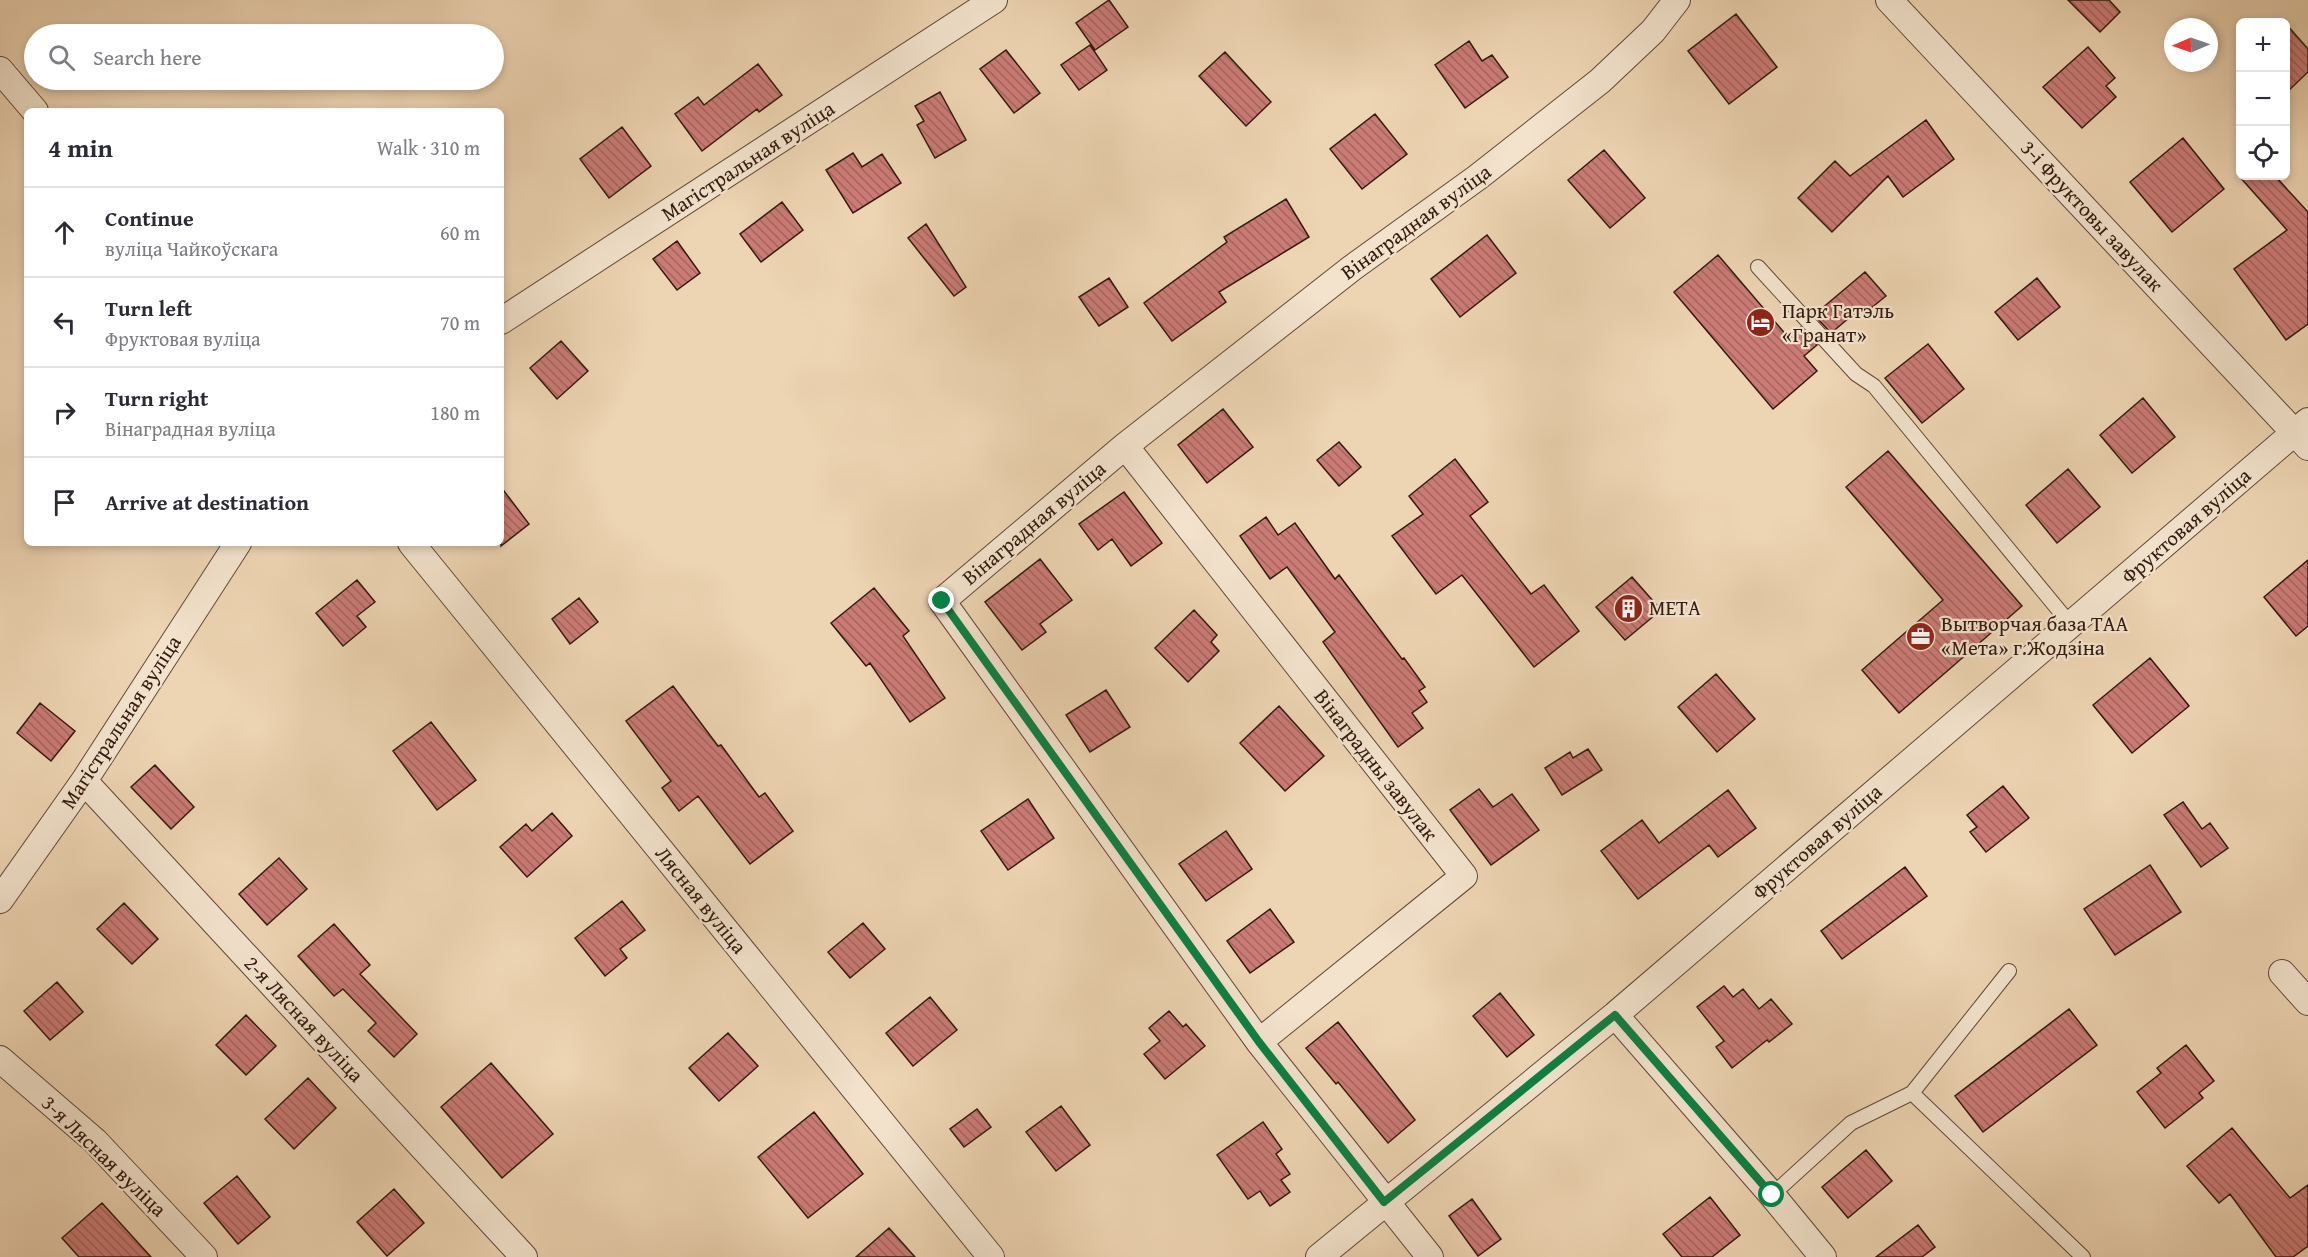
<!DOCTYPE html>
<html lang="en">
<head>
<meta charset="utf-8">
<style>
	body { margin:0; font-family:"Gentium Book Plus",serif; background:#f7f7f7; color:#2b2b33 }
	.controls { position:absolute; right:18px; top:18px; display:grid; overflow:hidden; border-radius:9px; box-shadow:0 3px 9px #0003 }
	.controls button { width:54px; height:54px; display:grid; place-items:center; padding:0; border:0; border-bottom:2px solid #e1e1e2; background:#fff; color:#2b2b33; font:30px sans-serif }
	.compass { position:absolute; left:2164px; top:18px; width:54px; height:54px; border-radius:50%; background:#fff; box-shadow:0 3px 9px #0003; rotate:268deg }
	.stop { position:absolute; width:18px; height:18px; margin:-14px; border:4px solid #0b8043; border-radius:50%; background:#fff }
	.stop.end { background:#0b8043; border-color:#fff; box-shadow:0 2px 6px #0008 }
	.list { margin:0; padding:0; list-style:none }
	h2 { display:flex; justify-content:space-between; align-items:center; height:78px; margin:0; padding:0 24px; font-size:26px }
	h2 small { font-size:20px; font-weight:400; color:#7c7c81 }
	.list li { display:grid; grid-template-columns:39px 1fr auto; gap:18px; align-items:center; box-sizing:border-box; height:90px; padding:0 24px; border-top:2px solid #e1e1e2 }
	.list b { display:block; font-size:22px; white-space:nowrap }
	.list p { margin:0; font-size:20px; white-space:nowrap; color:#7c7c81 }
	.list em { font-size:20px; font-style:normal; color:#7c7c81 }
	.icon { flex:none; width:33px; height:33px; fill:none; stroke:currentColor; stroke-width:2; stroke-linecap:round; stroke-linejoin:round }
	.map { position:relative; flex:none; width:2308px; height:1257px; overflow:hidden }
	.search { position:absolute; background:#fff; box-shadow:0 3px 9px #0003; left:24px; top:24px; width:480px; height:66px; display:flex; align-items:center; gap:15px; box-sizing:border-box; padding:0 21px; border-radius:33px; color:#7c7c81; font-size:22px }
	.panel { position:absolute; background:#fff; box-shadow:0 3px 9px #0003; left:24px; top:108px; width:480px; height:438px; border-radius:9px }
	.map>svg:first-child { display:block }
	.building { fill:url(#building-back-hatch); stroke:#331a0f; stroke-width:1.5 }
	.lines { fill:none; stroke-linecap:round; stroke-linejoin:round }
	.lane-casing { stroke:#624838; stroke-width:16 }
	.street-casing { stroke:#624838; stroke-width:28 }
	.lane { stroke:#f3e3cd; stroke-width:14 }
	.street { stroke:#f3e3cd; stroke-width:26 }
	.route { stroke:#0b8043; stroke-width:8 }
	.labels { text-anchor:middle; stroke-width:4.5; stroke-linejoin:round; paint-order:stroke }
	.street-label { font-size:21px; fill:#331a0f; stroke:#f3e3cd }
	.poi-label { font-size:21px; fill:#331a0f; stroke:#f3e3cd; text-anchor:start }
</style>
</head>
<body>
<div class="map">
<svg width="2308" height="1257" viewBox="0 0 2308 1257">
	<defs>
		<pattern id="building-back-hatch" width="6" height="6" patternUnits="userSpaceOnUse" patternTransform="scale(1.5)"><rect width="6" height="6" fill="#cb7b76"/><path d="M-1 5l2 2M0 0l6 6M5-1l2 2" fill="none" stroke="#a5645f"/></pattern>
	</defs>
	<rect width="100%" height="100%" fill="#edd4b2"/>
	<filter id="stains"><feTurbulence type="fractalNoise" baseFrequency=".00333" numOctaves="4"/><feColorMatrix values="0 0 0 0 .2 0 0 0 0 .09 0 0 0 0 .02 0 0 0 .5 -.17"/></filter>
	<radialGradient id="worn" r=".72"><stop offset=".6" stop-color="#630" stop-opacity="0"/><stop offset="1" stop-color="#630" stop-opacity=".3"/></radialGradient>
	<path class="building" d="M1109 0 1128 27 1095 50 1076 23Z
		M2068 0H2109L2120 12 2100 32Z
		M1736 14 1777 67 1729 104 1688 51Z
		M2286 24 2308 49V72L2286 93Z
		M1469 41 1482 61 1492 55 1508 77 1465 108 1435 65Z
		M1090 45 1107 70 1079 90 1061 65Z
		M2088 47 2115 78 2106 86 2116 97 2082 128 2043 87Z
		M1006 50 1040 93 1014 113 980 69Z
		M1225 52 1271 102 1246 126 1199 76Z
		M758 64 782 95 759 112 757 109 702 151 675 114 698 97 704 105Z
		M940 92 966 140 935 158 917 125 924 121 915 106Z
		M1375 114 1407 154 1362 189 1330 149Z
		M1926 120 1954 159 1903 197 1888 176 1832 232 1798 198 1835 161 1850 176Z
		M622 127 651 166 609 198 580 159Z
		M2183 138 2224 189 2172 232 2130 182Z
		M1604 150 1645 198 1610 228 1568 180Z
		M853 153 862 167 882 154 901 183 853 213 826 170Z
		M2239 176H2275L2308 212V324L2286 340 2234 269 2287 230Z
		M1286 199 1309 237 1219 292 1226 302 1172 341 1144 303 1227 242 1224 237Z
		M782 202 803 230 761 262 740 234Z
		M926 224 966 287 954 296 908 238Z
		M1487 235 1516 273 1460 317 1431 279Z
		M677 241 700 273 677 290 653 259Z
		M1718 255 1788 337 1801 327 1817 345 1804 356 1817 371 1773 409 1674 292Z
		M1865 272 1886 296 1865 313 1861 308 1831 333 1814 315Z
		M1109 278 1128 307 1099 326 1079 297Z
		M2037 278 2060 307 2018 340 1995 312Z
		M561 341 588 371 557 399 530 368Z
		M1928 344 1964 389 1922 423 1885 378Z
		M2143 398 2175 437 2132 473 2100 435Z
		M1223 409 1253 447 1207 483 1178 445Z
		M1339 442 1361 467 1339 486 1317 460Z
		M1888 451 2022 606 1899 713 1862 670 1943 600 1846 487Z
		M1455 459 1488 502 1470 516 1531 594 1544 585 1579 631 1534 667 1462 575 1436 594 1392 536 1423 514 1409 496Z
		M2068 469 2100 507 2057 543 2026 505Z
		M501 487 529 524 501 546Z
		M1124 492 1162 543 1131 566 1112 539 1098 550 1079 524Z
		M1266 517 1278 535 1295 523 1335 579 1339 575 1402 659 1404 658 1425 687 1419 691 1427 702 1412 713 1423 728 1398 747 1323 642 1335 632 1287 567 1270 579 1240 536Z
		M1040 559 1072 600 1040 624 1046 632 1022 650 985 602Z
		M2308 560V626L2296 636 2264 597Z
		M1632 577 1661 610 1625 640 1596 607Z
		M357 580 375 602 357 616 366 627 343 646 316 613Z
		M874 588 909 631 903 636 945 698 910 722 870 663 866 666 831 623Z
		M579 598 598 622 570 644 552 619Z
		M1194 610 1217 635 1211 642 1219 651 1188 682 1155 648Z
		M2150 658 2189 706 2132 753 2093 705Z
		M1716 674 1755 719 1717 752 1678 707Z
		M673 686 718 746 721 745 759 797 765 793 793 831 750 864 698 796 679 811 662 788 671 781 626 721Z
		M1106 690 1130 727 1090 752 1066 715Z
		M40 703 75 731 51 761 17 733Z
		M1279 706 1324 756 1285 791 1240 743Z
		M431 722 476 780 437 810 393 751Z
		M1588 749 1602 770 1562 795 1545 768 1570 752 1573 758Z
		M155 765 194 807 171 829 131 787Z
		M2003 786 2029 818 1986 852 1970 832 1977 827 1967 815Z
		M1479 789 1493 807 1512 794 1539 830 1491 865 1450 810Z
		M1728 790 1756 828 1718 857 1709 845 1638 899 1601 851 1642 820 1659 843Z
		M1028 799 1054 838 1008 870 981 831Z
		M2183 802 2202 829 2210 823 2228 848 2201 867 2164 815Z
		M552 813 572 836 527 877 500 847 526 824 532 831Z
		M1226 831 1252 869 1206 901 1179 864Z
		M279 858 307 889 267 925 239 894Z
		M2150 865 2181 912 2115 955 2084 909Z
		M1905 867 1927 896 1842 959 1821 931Z
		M622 901 645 930 620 949 627 958 605 976 575 938Z
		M124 903 158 939 132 964 97 929Z
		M1270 909 1294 942 1250 973 1227 941Z
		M863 923 885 949 850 978 828 952Z
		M334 924 370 965 360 974 417 1034 394 1057 368 1031 376 1023 343 989 334 996 298 956Z
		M57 982 83 1012 50 1040 24 1011Z
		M1724 986 1733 997 1743 989 1759 1009 1771 999 1792 1024 1769 1042 1767 1040 1732 1068 1716 1047 1724 1041 1697 1007Z
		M1500 993 1534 1035 1507 1057 1473 1016Z
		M930 997 957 1030 913 1066 886 1033Z
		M2069 1009 2097 1045 1983 1132 1955 1096Z
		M1169 1011 1183 1027 1186 1024 1205 1046 1165 1079 1144 1054 1160 1041 1149 1028Z
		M246 1015 276 1046 246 1075 216 1045Z
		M1338 1022 1415 1120 1388 1143 1338 1082 1336 1084 1306 1048Z
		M728 1033 758 1066 719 1101 689 1068Z
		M2186 1045 2214 1081 2199 1093 2203 1098 2165 1128 2137 1092 2161 1073 2157 1068Z
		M491 1063 553 1134 502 1178 441 1107Z
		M308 1078 336 1108 294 1149 265 1119Z
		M1061 1106 1090 1145 1056 1171 1026 1132Z
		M977 1109 991 1127 964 1147 950 1129Z
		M814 1112 863 1174 808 1218 758 1157Z
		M1263 1122 1282 1149 1276 1154 1290 1174 1281 1180 1290 1192 1270 1206 1260 1191 1248 1199 1217 1155Z
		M2232 1128 2290 1198 2308 1185V1246L2293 1257H2276L2230 1194 2219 1203 2187 1166Z
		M1866 1150 1892 1181 1848 1218 1822 1187Z
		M237 1176 270 1217 238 1244 204 1203Z
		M394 1189 424 1223 387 1256 357 1222Z
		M1710 1197 1740 1235 1712 1257H1682L1663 1234Z
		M1472 1199 1501 1239 1478 1256 1449 1216Z
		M102 1203 151 1257H79L62 1238Z
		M1918 1225 1935 1247 1922 1257H1876Z
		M889 1228 915 1257H856Z"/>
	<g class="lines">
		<defs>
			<path id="lane" d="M1758 267 1856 374 1874 386 2071 625
				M1912 1093 2083 1257
				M1772 1195 1851 1123 1912 1093 2009 971"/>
			<path id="street" d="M1889 0 2308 447
				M0 70 35 111
				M501 321 994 0
				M1125 446 1464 876 1259 1042
				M411 543 991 1257
				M84 781 524 1257
				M0 900 84 781 238 543
				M2282 973 2308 1002
				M1615 1015 1772 1195 1823 1257
				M0 1059 95 1141 204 1257
				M1319 1257 1615 1015 2308 421
				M1430 1257 1259 1042 942 601 1125 446 1352 268 1478 177 1600 81 1653 31 1677 0"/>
		</defs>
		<use href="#lane" class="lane-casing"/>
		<use href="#street" class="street-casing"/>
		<use href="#lane" class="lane"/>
		<use href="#street" class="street"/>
	</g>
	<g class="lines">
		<path class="route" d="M942 601 1259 1042 1384 1202 1615 1015 1772 1195"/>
	</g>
	<defs>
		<symbol id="hotel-disc" viewBox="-11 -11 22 22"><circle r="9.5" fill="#8f2418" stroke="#f3e3cd"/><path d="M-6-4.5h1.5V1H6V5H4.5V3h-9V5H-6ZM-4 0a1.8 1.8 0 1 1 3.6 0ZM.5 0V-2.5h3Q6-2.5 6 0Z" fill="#fff"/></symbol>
		<symbol id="building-disc" viewBox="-11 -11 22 22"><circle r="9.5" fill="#8f2418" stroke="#f3e3cd"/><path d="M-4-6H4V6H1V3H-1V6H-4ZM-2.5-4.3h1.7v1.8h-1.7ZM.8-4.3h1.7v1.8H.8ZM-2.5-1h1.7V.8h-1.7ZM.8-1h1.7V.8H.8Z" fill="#fff"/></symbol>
		<symbol id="office-disc" viewBox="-11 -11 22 22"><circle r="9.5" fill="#8f2418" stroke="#f3e3cd"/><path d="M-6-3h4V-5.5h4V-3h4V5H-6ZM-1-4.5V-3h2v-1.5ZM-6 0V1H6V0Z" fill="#fff"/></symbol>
	</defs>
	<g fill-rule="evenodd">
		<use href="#hotel-disc" x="1744" y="306" width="33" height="33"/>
		<use href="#building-disc" x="1612" y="592" width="33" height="33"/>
		<use href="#office-disc" x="1904" y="620" width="33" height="33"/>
	</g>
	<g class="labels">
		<g class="street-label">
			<text transform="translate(748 161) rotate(-33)" y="7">Магістральная вуліца</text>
			<text transform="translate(2092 216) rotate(47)" y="7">3-і Фруктовы завулак</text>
			<text transform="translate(1416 222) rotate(-36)" y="7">Вінаградная вуліца</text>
			<text transform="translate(1034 523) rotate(-40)" y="7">Вінаградная вуліца</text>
			<text transform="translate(2186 526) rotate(-41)" y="7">Фруктовая вуліца</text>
			<text transform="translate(121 722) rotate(-57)" y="7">Магістральная вуліца</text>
			<text transform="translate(1376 765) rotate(52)" y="7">Вінаградны завулак</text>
			<text transform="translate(1817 842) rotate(-41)" y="7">Фруктовая вуліца</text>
			<text transform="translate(701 900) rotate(51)" y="7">Лясная вуліца</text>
			<text transform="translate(304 1019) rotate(47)" y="7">2-я Лясная вуліца</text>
			<text transform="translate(104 1156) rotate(44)" y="7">3-я Лясная вуліца</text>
		</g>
		<g class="poi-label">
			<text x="1782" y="318">Парк Гатэль<tspan x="1782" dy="24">«Гранат»</tspan></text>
			<text x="1649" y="615">МЕТА</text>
			<text x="1941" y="631">Вытворчая база ТАА<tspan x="1941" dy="24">«Мета» г.Жодзіна</tspan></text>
		</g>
	</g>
	<rect width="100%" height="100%" filter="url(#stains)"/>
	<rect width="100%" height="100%" fill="url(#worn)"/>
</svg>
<div class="controls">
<button>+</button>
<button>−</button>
<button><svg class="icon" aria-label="locate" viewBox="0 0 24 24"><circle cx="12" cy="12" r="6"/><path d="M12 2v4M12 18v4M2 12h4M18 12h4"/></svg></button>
</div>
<svg class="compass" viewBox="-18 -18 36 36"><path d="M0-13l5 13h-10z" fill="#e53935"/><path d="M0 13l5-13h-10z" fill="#7c7c81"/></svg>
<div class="stop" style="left:1772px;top:1195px"></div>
<div class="stop end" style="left:942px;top:601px"></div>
<div class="search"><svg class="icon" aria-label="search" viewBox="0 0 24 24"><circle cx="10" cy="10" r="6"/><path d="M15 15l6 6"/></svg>Search here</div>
<section class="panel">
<h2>4 min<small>Walk · 310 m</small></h2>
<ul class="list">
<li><svg class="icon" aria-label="ahead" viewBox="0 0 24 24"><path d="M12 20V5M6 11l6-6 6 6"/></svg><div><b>Continue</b><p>вуліца Чайкоўскага</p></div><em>60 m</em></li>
<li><svg class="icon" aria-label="left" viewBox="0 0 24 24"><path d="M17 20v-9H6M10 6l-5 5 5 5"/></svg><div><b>Turn left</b><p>Фруктовая вуліца</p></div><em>70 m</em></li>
<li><svg class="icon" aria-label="right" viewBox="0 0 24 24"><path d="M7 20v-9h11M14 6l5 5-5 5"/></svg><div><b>Turn right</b><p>Вінаградная вуліца</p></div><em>180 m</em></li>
<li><svg class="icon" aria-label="arrive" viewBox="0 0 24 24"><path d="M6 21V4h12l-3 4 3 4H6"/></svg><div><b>Arrive at destination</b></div></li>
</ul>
</section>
</div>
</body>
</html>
